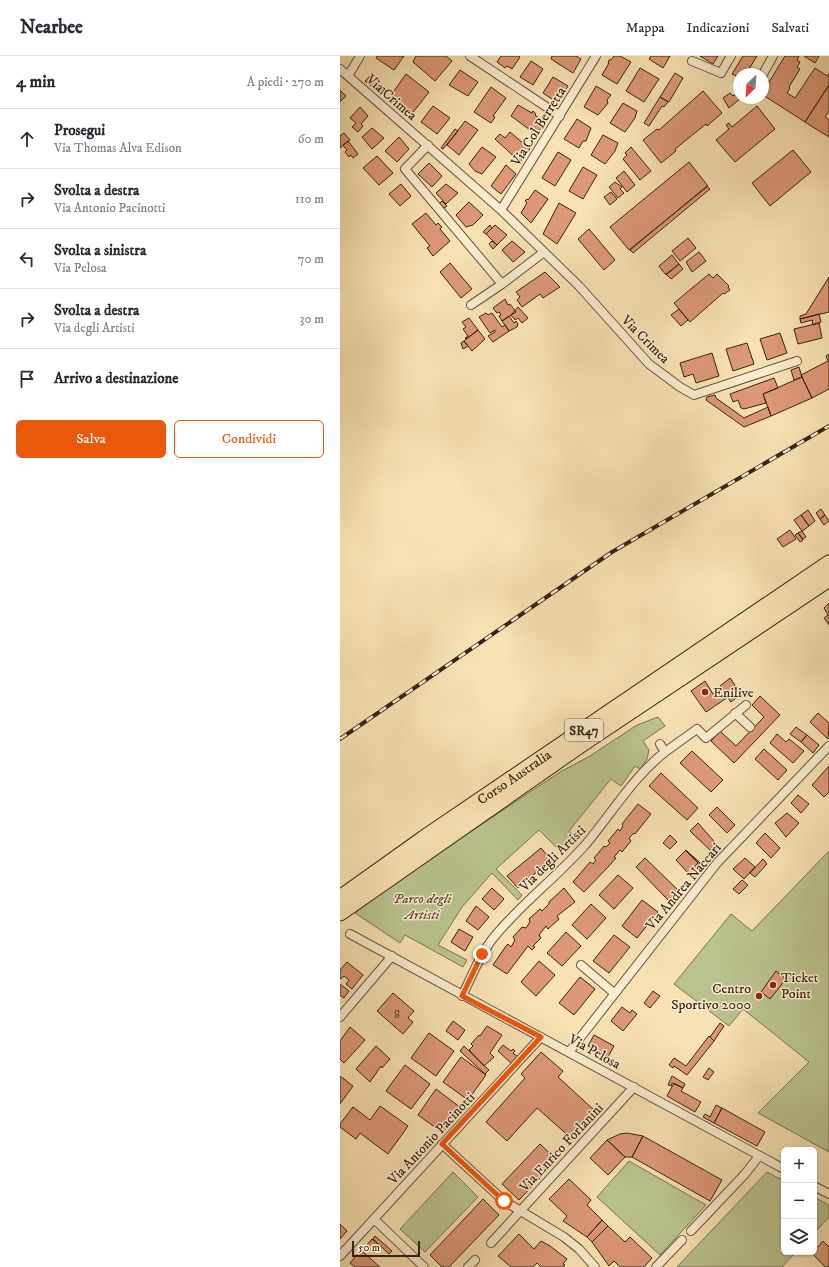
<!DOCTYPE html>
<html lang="it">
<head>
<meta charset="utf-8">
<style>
	body { margin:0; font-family:"IM FELL DW Pica",serif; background:#f2f2f3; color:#2b2b33 }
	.controls { position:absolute; right:12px; bottom:12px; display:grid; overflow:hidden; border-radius:6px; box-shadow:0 1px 3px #0004 }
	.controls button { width:36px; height:36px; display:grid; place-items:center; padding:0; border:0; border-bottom:1px solid #e1e1e2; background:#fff; color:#2b2b33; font:20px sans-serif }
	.compass { position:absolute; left:393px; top:12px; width:36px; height:36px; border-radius:50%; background:#fff; box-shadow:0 1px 3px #0004; rotate:205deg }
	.scale { position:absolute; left:12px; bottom:10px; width:68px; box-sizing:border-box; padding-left:4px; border:2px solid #382215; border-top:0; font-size:11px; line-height:14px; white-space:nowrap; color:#382215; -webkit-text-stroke:3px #faecce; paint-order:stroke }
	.stop { position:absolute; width:12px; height:12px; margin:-9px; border:3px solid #ea580c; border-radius:50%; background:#fff }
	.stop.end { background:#ea580c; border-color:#fff; box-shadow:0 1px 4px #0008 }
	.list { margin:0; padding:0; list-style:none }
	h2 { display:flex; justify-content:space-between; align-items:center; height:52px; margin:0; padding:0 16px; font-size:17px }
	h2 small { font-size:13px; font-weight:400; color:#7c7c81 }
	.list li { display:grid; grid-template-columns:26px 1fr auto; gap:12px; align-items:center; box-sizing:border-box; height:60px; padding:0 16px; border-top:1px solid #e1e1e2 }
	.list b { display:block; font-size:15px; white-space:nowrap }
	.list p { margin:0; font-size:13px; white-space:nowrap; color:#7c7c81 }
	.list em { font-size:13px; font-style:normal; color:#7c7c81 }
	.actions { display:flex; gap:8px; padding:12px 16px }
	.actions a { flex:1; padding:9px 0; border:1px solid #ea580c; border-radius:6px; text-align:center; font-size:14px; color:#ea580c }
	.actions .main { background:#ea580c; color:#fff }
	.icon { flex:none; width:22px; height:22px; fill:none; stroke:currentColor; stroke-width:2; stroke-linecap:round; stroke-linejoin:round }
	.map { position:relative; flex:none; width:489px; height:1211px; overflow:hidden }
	header { display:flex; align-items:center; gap:24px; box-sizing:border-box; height:56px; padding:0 20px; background:#fff; border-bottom:1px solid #e1e1e2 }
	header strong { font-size:19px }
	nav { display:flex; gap:22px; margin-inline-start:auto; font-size:14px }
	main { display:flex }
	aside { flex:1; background:#fff }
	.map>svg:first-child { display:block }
	.green { fill:#bac48f; stroke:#797352 }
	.building { fill:#dd9877; stroke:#382215 }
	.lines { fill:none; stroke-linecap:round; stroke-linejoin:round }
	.street-casing { stroke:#68523c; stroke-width:10 }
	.highway-casing { stroke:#382215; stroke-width:17 }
	.street { stroke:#faecce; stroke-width:8 }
	.highway { stroke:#f8e2b3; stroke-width:15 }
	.rail-casing { stroke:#382215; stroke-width:4 }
	.rail { stroke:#faecce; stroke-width:2.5; stroke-dasharray:8; stroke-linecap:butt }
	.route { stroke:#ea580c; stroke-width:5 }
	.poi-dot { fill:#8f2418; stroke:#faecce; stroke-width:1.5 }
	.labels { text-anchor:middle; stroke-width:3; stroke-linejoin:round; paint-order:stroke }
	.number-label { font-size:12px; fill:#61402e }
	.shield { fill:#faecce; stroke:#725f4c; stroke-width:1 }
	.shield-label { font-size:13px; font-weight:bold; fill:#382215 }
	.street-label { font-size:14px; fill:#382215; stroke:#faecce }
	.poi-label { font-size:14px; fill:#382215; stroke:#faecce; text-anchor:start }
	.park-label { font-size:14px; font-style:italic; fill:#584a34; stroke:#faecce }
</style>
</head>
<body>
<header>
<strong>Nearbee</strong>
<nav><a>Mappa</a><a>Indicazioni</a><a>Salvati</a></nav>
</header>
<main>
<aside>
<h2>4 min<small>A piedi · 270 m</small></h2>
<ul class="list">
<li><svg class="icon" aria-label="ahead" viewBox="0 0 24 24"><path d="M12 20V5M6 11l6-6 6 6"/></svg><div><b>Prosegui</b><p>Via Thomas Alva Edison</p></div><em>60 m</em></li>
<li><svg class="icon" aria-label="right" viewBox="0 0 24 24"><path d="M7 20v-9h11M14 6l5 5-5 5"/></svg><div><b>Svolta a destra</b><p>Via Antonio Pacinotti</p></div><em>110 m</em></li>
<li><svg class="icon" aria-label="left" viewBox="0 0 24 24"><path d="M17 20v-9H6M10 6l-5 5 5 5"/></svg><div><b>Svolta a sinistra</b><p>Via Pelosa</p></div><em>70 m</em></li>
<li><svg class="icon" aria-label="right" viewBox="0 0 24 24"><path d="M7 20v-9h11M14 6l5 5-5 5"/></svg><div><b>Svolta a destra</b><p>Via degli Artisti</p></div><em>30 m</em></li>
<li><svg class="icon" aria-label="arrive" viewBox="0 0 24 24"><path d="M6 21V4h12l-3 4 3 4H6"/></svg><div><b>Arrivo a destinazione</b></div></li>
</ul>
<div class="actions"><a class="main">Salva</a><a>Condividi</a></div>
</aside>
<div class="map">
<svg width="489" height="1211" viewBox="0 0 489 1211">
	<rect width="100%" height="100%" fill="#f8e2b3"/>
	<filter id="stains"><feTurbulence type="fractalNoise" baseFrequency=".005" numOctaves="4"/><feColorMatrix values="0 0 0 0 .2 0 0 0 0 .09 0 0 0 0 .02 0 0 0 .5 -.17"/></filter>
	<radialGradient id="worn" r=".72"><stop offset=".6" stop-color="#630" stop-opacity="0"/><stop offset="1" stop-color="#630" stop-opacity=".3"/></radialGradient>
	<path class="green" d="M318 661 325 670 303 685 309 694 307 703 300 713 295 710 281 730 271 723 229 775 236 783 222 797 199 774 156 813 182 839 178 844 152 817 122 851 98 889 127 904 123 911 65 879 60 887 15 857 55 826 220 716 250 700 297 669Z
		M489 795V1096L418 1057 469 1006 403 953 389 970 334 928 391 858 412 875Z
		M289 1105 366 1149 320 1199 257 1141Z
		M113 1116 138 1141 85 1196 60 1173Z
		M427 1116 444 1125V1196H456L442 1211H337Z
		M474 1141 489 1149V1161L474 1177Z"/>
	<path class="building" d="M37 0H64L54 14 36 2Z
		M76 0H106L112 5 95 25 73 6Z
		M161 0H178L180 1 172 13 167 10 165 12 157 6Z
		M212 0H236L241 3 233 17 211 3Z
		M274 0H280L291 6 277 28 262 19 269 7H268L269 4H271Z
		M311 0H330L323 12 309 3Z
		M360 0H378L373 8Z
		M403 0H417L406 18H399V21L392 18Z
		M445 0H459L457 4 460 6 457 11 460 13 449 31 450 32 447 37 455 42 475 12 487 20 489 17V29L465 66 423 39V36Z
		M464 0H479L475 7Z
		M191 5 203 13 193 29 180 21Z
		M300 12 319 23 304 46 286 35Z
		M120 14 138 26 128 40 109 29Z
		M335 17 343 22 329 46 320 41Z
		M66 18 89 36 71 59 49 42Z
		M30 20 45 33 41 38 25 25Z
		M213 21 228 30 218 47 203 37Z
		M489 29V55L485 61 489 64V81L465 66Z
		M256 30 271 39 267 44 268 47 258 59 244 51Z
		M151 31 166 42 153 60 155 61 151 67 134 56Z
		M0 34 6 40 0 46Z
		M363 35 382 57 367 70 366 68 335 93 336 95 321 107 303 84 317 73 319 74Z
		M399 36V42H401L389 52 383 42 390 37 393 40Z
		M320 41 328 46 324 51 322 50 309 70 304 67Z
		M283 47 297 55 295 62 285 76 270 67Z
		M178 49 192 57 193 55 196 58 195 59 204 66 197 79 171 60Z
		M93 50 110 62 97 78 81 66Z
		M417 50 435 73 395 106 376 84 389 73 386 69 389 67 392 71Z
		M20 51 28 60 21 68 23 70 18 76 12 71 16 67 10 62Z
		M237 63 251 72 246 85H243L239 92 224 83Z
		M125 65 138 74 119 99 107 89Z
		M32 72 44 82 32 93 22 81Z
		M115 73 118 75 103 93 101 92Z
		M170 76 190 93 180 106 155 83 160 78 165 82Z
		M4 77 10 84 0 92V80Z
		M263 79 278 87 275 95 265 108 251 99Z
		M59 81 69 93 57 106 45 95Z
		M8 85 18 98 13 102 11 99 9 101 5 96 7 94 3 89Z
		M142 91 156 101 142 118 135 115 129 108Z
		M291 91 311 115 300 124 283 103 287 99 285 97Z
		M453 94 471 116 430 150 412 127Z
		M218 96 231 104 215 130 202 122Z
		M37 100 53 117 39 129 23 112Z
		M349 106 368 130 289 194 270 171Z
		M89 107 102 120 92 131 78 118Z
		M166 109 176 118 161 138 151 130Z
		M243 111 257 119 243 143 229 135Z
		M284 115 295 129 287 136 276 122Z
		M275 126 282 131 280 133 284 137 278 142 269 131Z
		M61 128 71 140 60 150 49 138Z
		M106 128 118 137 106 148 96 137Z
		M367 130 370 133 293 197 290 194Z
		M195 134 208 143 191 167 181 157 187 147 185 145 187 143 188 144Z
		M271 136 277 143 270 149 264 141Z
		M102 145 107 150 104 152 99 148Z
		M129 146 143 159 133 169 126 171 116 159Z
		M219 147 236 157 217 188 203 178Z
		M86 157 96 169 98 167 102 171 100 173 110 185 93 200 87 192 90 190 72 168Z
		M150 169 152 172 146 178 143 176Z
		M155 169 167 179 157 189 146 178Z
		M249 173 275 204 264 214 238 183Z
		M348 182 356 192 340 205 332 195Z
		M152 185 157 189 153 193 149 188Z
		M172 185 185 196 173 206 162 194Z
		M359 196 366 205 352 216 346 206Z
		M332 199 339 208 326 219 319 210Z
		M110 207 132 233 121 242 100 216Z
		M339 208 343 213 331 223 326 218Z
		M205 216 220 231 203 242 200 238 182 251 177 244 180 241 176 236Z
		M369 218 373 222 377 218 389 230 388 231 390 234 384 238 383 237 350 266 334 247Z
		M489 221V256L460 263V260L466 258Z
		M165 243 168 249 170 248 176 256 162 265 159 260 161 259 159 256 157 257 153 252Z
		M178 251 188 262 182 267 178 262 175 264 171 259Z
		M339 253 348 264 341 270 331 259Z
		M146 257 148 259 152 257 162 271 165 269 169 275 153 286 148 280 155 276V274L150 277 139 261Z
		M479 258 481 266 473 269 472 264 461 267 460 263Z
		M169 260 174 267 176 265 178 268 177 271 169 275 162 265Z
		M129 262 138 274 126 283 125 282 128 280 123 273 126 271 122 266Z
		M479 267 482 282 458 288 454 273Z
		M138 274 145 283 132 295 124 285Z
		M440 277 447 297 427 304 420 283Z
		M124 285 128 290 123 293 121 287Z
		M407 287 414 308 393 315 386 293Z
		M372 297 379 320 356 327 353 318 344 321 340 307Z
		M489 298V333L472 342 461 319 488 305 486 300Z
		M459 311 462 321 454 324 451 314Z
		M462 321 472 342 431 360 423 338Z
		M434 322 438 332 423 338 426 347 404 353 401 352 398 344 393 346 390 338Z
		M375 339 376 342 404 362 428 351 431 360 404 371 366 344 367 341Z
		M481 453 485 459 480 463 476 457Z
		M468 454 475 465 469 470 461 459Z
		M461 459 469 470 462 475 454 464Z
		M485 459 489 465 484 469 480 463Z
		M450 474 456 483 443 491 437 483Z
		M462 475 466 481 463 483 458 477Z
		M458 477 463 484 460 486 455 479Z
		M489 547V569L484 562 488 559 484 552Z
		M390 622 401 638 391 646 380 630Z
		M365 625 373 638 381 632 388 641 366 656 351 635Z
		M420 640 440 659 394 707 371 685 380 675 396 690 424 661 412 649Z
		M478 657 489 667 488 683 470 666Z
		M456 671 467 679 461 686 450 678Z
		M437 678 446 686 449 683 464 695 453 707 430 687Z
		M467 679 479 689 473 697 461 686Z
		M424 693 447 714 438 724 415 703Z
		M352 695 383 724 371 736 340 707Z
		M489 710V736L484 741 472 729Z
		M321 717 358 752 347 764 309 730Z
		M458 739 469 748 461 757 451 747Z
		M298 748 311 758 295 778 294 777 289 782 291 785 282 796 280 794 274 801 276 802 269 810 244 836 233 826 250 806 253 808 256 804 254 802 264 790 266 791 270 787 268 785 278 773 280 775 283 770 282 768Z
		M377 751 395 769 387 777 369 759Z
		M447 757 459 767 446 781 435 767Z
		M358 767 379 791 373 797 350 775Z
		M425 777 440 792 431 802 416 787Z
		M330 779 337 786 330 793 323 787Z
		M201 792 211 804 178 832 167 820Z
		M345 794 360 807 354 813 353 812 358 807Z
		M346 794 360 807 349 818 336 804Z
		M305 802 339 835 329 845 296 811Z
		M405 802 415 811 404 823 393 813Z
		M423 803 427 808 415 821 410 817Z
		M278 819 293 832 274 853 259 839Z
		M402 824 408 829 399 838 393 833Z
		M152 832 164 843 154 854 142 843Z
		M224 832 235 846 217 860 219 863 208 873 206 870 199 879 201 882 193 890 195 891 192 894 188 890 167 918 153 909 166 890 168 888 171 891 175 884 173 881 182 871 186 872 190 866 189 863 200 853 202 855 209 848V846Z
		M302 844 318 856 297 882 282 870Z
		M251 848 266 862 247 883 232 869Z
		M136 850 149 861 138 874 126 865Z
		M119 873 133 881 125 895 111 886Z
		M226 876 241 890 222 910 207 897Z
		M274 879 290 891 269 917 253 905Z
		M199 905 215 919 196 940 181 926Z
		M7 906 23 919 12 933 6 928 9 924 4 920 1 923 0 922V914Z
		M436 915 446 923 430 943 421 936Z
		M240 921 255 933 234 959 219 947Z
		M0 928 9 935 4 942 0 939Z
		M313 935 320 940 310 952 304 947Z
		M53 937 74 955 68 962 73 966 63 978 37 955Z
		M282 951 290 957 292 954 297 958 283 975 271 965Z
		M113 965 125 974 118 984 106 975Z
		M380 967 384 970 374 985 370 981Z
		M147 970 162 979 150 997 154 1001 144 1010 129 994 133 990 131 988 139 979 140 980Z
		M10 971 25 984 4 1007 0 1003V985Z
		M89 977 114 995 96 1020 71 1002Z
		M254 979 274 990 268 1001 248 990Z
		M369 980 374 985 347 1019 334 1010 333 1012 329 1009 334 1002 346 1010Z
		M163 989 171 995 173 993 175 995 173 997 178 1001 172 1008 158 995Z
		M36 990 50 1003 42 1012 41 1010 30 1026 16 1013Z
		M124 990 149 1014 145 1018 120 995Z
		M201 996 223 1015 218 1021 255 1055 231 1082 197 1052 167 1085 146 1066 185 1022 181 1018Z
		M121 1001 146 1019 128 1044 103 1026Z
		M65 1009 90 1028 71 1053 46 1035Z
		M369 1012 374 1016 368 1024 363 1021Z
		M0 1020 13 1030 0 1048Z
		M332 1020 345 1028 343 1032 332 1027 331 1030 328 1029Z
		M334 1027 343 1032 341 1035 361 1046 355 1056 327 1040Z
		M96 1033 121 1052 103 1077 78 1059Z
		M376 1049 382 1052 374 1067 363 1061 365 1058 370 1061Z
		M40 1050 68 1070 48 1098 20 1077 16 1083 0 1071V1068L13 1051 30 1064Z
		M382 1052 425 1076 417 1090 374 1067Z
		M287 1077 303 1080 292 1101H285L267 1084 280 1078Z
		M303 1080 382 1124 370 1145 292 1101Z
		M267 1084 285 1101 268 1119 250 1102Z
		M200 1088 217 1104 179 1144 162 1128Z
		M229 1123 251 1144 247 1149 262 1164 247 1181 223 1165 227 1160 209 1143Z
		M143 1143 159 1159 109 1211H102L90 1199Z
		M262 1164 268 1170 252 1186 247 1181Z
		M0 1168 7 1175 0 1183Z
		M268 1170 285 1186 290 1181 312 1202 304 1211H280L274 1205 269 1210 252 1186Z
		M179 1178 194 1193 201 1185 210 1190 227 1203 223 1208 225 1209 223 1211H201L197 1207 193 1211H171L158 1200Z
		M35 1180 52 1195 49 1198 33 1183Z
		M32 1183 40 1190 34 1197 26 1190Z
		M483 1185 489 1191V1211H485L472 1197Z
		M21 1194 40 1211H15L10 1207Z"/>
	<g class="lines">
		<defs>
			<path id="street" d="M130 0 220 60
				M352 5 381 17 391 0
				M0 13 161 154 239 230 309 308 340 331 354 339 457 305
				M423 18 433 0
				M8 20 20 0
				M88 89 65 113 162 228 204 196
				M161 154 256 0
				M131 249 162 228
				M395 657 410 671
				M325 696 357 673 366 682 406 649
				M10 878 444 1113
				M241 909 274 937
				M122 940C132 920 140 898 154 881 182 847 217 821 246 788 272 757 293 721 325 696L320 688
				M0 961 52 900
				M229 996 377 807 489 690
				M102 1088 164 1145 224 1181 239 1193 255 1211
				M474 1130 489 1138
				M34 1163 84 1211
				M351 1175 405 1118 419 1100
				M151 1187 294 1031
				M0 1200 201 981
				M128 1211 135 1204
				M316 1211 342 1184"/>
			<g id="highway">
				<path id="s1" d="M0 842 84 782 489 507"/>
				<path d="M0 857 242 688 489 523"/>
			</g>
		</defs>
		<use href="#street" class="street-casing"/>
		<use href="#highway" class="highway-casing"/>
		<use href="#street" class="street"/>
		<use href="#highway" class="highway"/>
		<defs>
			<path id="rail" d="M0 683 272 496 489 370"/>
		</defs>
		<use href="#rail" class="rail-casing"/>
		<use href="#rail" class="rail"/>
	</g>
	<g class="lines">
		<path class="route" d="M142 898 122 940 201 981 102 1088 164 1145"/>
	</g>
	<g class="poi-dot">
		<circle cx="365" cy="636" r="4"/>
		<circle cx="433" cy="929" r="4"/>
		<circle cx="419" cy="940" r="4"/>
	</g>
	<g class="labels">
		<g class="number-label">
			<text x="57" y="962">8</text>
		</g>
		<rect class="shield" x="225" y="663" width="38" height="22" rx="3"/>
		<g class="shield-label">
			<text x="244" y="679">SR47</text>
		</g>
		<g class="street-label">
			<text transform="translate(52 41) rotate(41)" y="5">Via Crimea</text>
			<text transform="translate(198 70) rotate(-58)" y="5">Via Col Berretta</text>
			<text transform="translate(306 283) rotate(45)" y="5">Via Crimea</text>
			<text dy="5" stroke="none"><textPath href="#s1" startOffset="212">Corso Australia</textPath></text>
			<text transform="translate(212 802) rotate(-45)" y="5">Via degli Artisti</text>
			<text transform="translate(343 830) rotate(-50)" y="5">Via Andrea Naccari</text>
			<text transform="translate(255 995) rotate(29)" y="5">Via Pelosa</text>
			<text transform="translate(91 1082) rotate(-47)" y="5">Via Antonio Pacinotti</text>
			<text transform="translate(221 1091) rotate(-47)" y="5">Via Enrico Forlanini</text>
		</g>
		<g class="poi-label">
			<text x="373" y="641">Enilive</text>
			<text x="441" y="926">Ticket<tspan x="441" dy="16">Point</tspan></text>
			<text x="411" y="937" text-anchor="end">Centro<tspan x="411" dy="16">Sportivo 2000</tspan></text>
		</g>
		<g class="park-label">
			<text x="82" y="847">Parco degli<tspan x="82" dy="16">Artisti</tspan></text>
		</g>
	</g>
	<rect width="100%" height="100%" filter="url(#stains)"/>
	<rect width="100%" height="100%" fill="url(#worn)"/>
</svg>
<div class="controls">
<button>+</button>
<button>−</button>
<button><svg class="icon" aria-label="layers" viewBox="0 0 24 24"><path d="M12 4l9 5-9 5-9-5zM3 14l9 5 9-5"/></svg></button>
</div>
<svg class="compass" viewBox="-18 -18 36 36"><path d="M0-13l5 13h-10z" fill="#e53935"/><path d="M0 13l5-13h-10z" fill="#7c7c81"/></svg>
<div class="scale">50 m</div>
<div class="stop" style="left:164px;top:1145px"></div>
<div class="stop end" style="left:142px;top:898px"></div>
</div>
</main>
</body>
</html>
